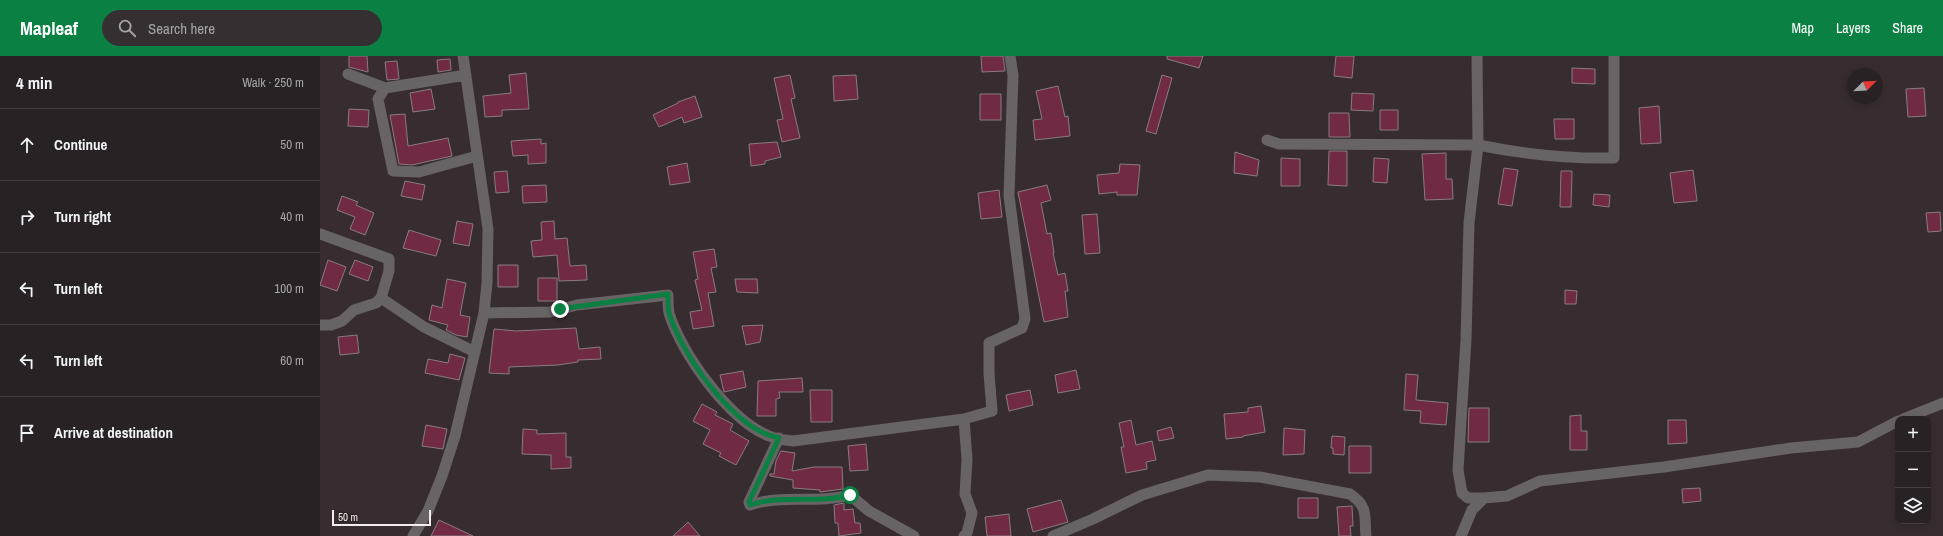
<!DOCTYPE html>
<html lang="en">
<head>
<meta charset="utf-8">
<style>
	body { margin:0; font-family:"Archivo Narrow",sans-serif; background:#352f31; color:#f1f3f6 }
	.controls { position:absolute; right:12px; bottom:12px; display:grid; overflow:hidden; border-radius:8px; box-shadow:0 2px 6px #0003 }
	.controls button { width:36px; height:36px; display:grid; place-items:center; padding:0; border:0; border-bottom:1px solid #453f41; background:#292224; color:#f1f3f6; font:20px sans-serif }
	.compass { position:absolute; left:1527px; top:12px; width:36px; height:36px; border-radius:50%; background:#292224; box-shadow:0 2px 6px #0003; rotate:66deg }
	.scale { position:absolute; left:12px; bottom:10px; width:99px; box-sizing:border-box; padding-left:4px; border:2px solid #f4edef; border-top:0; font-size:11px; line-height:14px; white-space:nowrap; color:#f4edef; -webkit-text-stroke:3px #2d2426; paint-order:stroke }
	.stop { position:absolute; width:12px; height:12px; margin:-9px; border:3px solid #0b8043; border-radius:50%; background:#fff }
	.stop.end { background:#0b8043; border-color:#fff; box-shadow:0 1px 4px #0008 }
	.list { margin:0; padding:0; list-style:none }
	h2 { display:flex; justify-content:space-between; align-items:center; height:52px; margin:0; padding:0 16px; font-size:17px }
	h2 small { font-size:13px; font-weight:400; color:#a5a4a6 }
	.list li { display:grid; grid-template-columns:26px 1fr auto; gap:12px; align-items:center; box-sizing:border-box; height:72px; padding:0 16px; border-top:1px solid #453f41 }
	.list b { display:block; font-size:15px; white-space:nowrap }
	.list em { font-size:13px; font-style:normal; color:#a5a4a6 }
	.icon { flex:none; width:22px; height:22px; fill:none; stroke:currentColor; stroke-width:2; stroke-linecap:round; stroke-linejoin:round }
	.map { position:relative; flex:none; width:1623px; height:480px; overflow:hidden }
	header { display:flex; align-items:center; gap:24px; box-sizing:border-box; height:56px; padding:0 20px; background:#0b8043; color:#fff }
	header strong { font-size:19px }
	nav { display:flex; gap:22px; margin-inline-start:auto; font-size:14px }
	.search { width:280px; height:36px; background:#352f31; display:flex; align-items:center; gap:10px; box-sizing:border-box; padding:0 14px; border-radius:22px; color:#a5a4a6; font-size:15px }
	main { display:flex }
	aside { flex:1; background:#292224 }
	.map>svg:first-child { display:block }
	.building { fill:#712a43; stroke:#887c7f }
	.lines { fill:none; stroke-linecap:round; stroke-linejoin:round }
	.minor { stroke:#686364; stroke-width:11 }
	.tertiary { stroke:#686364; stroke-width:11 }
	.route { stroke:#0b8043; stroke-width:5 }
</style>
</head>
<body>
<header>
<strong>Mapleaf</strong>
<div class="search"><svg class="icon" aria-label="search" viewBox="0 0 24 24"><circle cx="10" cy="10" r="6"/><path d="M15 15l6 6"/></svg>Search here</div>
<nav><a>Map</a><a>Layers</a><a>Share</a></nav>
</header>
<main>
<aside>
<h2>4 min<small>Walk · 250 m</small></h2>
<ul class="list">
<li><svg class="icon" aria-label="ahead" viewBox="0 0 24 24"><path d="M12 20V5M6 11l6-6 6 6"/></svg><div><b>Continue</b></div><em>50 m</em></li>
<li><svg class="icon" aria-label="right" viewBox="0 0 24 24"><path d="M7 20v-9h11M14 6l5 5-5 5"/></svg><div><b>Turn right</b></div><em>40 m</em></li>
<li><svg class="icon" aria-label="left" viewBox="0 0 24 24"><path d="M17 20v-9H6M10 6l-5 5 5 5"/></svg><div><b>Turn left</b></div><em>100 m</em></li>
<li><svg class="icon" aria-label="left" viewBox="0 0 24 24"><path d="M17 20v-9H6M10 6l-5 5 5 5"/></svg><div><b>Turn left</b></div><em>60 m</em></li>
<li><svg class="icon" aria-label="arrive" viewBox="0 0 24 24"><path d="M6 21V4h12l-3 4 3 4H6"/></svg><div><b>Arrive at destination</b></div></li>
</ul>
</aside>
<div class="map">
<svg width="1623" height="480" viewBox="0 0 1623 480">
	<rect width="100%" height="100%" fill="#372d30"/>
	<path class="building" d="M29 0H47L48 16 29 11Z
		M661 0H683L685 15 662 16Z
		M847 0H883L879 12 847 3Z
		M1016 0H1034L1032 22 1014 20Z
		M130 3 131 14 118 16 117 4Z
		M77 5 79 23 67 24 65 6Z
		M1252 12 1275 13V28L1252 27Z
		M206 17 209 53 182 54V60L165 61 163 40 191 37 189 19Z
		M470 19 475 42 471 43 480 82 462 86 457 64 463 63 454 22Z
		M536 19 538 43 514 45 513 20Z
		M842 19 852 22 836 78 826 75Z
		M738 30 745 61 748 60 750 80 715 84 713 64 722 63 716 35Z
		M1604 32 1606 60 1588 61 1586 33Z
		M111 33 115 53 93 56 90 37Z
		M1032 37 1054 38 1053 55 1031 54Z
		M660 38H681V64H660Z
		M375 40 382 61 364 67 362 61 339 71 333 59 358 47V46Z
		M1339 50 1341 87 1321 88 1319 52Z
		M29 53 49 54 48 71 28 70Z
		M1060 54H1078V74H1060Z
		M1009 57H1029L1030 81H1009Z
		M85 58 88 90 128 82 132 100 92 109 79 108 70 59Z
		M1234 63H1254V83H1235Z
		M221 83V88L226 87V107L208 108V99L193 100 191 85Z
		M457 86 461 101 445 105V108L431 110 429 88Z
		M1009 95H1027V130L1008 129Z
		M915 96 939 104 937 120 914 117Z
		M1126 97V123H1132L1133 143 1105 144 1102 98Z
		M961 102 980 103V130H961Z
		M1054 102 1069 103 1067 127 1053 126Z
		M367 107 370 126 350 129 347 111Z
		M800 108 820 109 817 139H797V136L779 138 777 119 799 117Z
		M1184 112 1198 114 1192 150 1178 148Z
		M1373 114 1377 145 1354 147 1350 117Z
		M187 115 189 136 176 137 174 116Z
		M1241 115H1252L1251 151H1240Z
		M85 125 105 129 102 144 81 140Z
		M226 129 227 146 203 147 202 130Z
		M727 129 731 144 721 147 727 178 731 177 734 197H733L738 219 745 217 748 235H745L748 261 724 266 698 136Z
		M679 134 682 161 661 163 658 137Z
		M1274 138 1290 139 1289 151 1273 149Z
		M22 140 38 146 36 149 54 157 45 179 30 173 35 161 17 154Z
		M1620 156 1621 175 1608 176 1606 157Z
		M777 158 780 197 765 198 762 159Z
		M137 165 153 168 149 190 133 187Z
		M234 165 235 183 247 182 250 210 266 209 267 224 239 225 237 199 213 201 211 185 222 184 221 166Z
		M89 174 121 184 116 200 83 192Z
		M394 193 397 211 391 212 396 236 388 237 394 270 373 273 370 256 382 254 375 224 378 223 373 196Z
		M8 204 26 211 17 235 0 229Z
		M35 204 53 211 48 225 29 218Z
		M178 209H198V231H178Z
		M218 222H237V245H218Z
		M127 223 146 227 140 259 150 261 147 281 136 279 126 274 128 269 109 264 112 249 122 252Z
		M415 223H437L438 237 417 236Z
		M1245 234 1257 235 1256 248H1245Z
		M443 269 440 286 426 289 422 270Z
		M256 272 259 293 280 291 281 303 258 304V306L238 309 189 311V318L169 317 174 273 196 275Z
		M37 279 39 297 20 299 18 281Z
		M130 298 145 302 139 324 105 317 108 303 128 307Z
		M756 314 760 333 738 337 735 319Z
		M423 315 426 331 404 336 400 319Z
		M1086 318 1098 319 1096 344 1128 347 1126 369 1100 367 1101 355 1084 354Z
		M482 322 483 336H459L460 342 456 343V360H437L438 325Z
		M490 334H512V366H491Z
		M710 334 713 349 689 355 686 339Z
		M382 348 397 356 395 359 413 368 410 374 429 385 416 409 399 400 401 397 383 388 390 374 373 365Z
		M941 350 945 376 923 380V381L906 383 904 358 928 356V352Z
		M1149 352H1169V386H1148Z
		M1261 359V375H1267V394H1250V360Z
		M811 364 816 389 832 385 836 404 826 406 827 413 806 417 801 391H804L799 367Z
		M1348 364H1366L1367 387 1348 388Z
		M106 369 127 373 123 393 102 390Z
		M851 371 854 382 839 385 837 375Z
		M964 372 985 374 984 398 963 399Z
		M203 373 217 374V378L246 377V401H251V412L231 413V399L202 398Z
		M1012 380 1025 381 1024 399 1013 398V392H1011Z
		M546 388 548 414 530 415 528 390Z
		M1029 390H1051V417H1029Z
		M461 395 475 397 472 415 494 411H522L523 433 500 436V434L473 432V424L450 420V418H454L456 405Z
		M1380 432 1381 445 1363 447 1362 433Z
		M978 442H998V462H978Z
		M741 444 748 466 713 476 707 453Z
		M524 447V454L533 453 535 467H540L541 477 519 480 518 467H515L514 449Z
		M1032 450 1033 470H1030L1031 480H1019L1017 451Z
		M689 458 691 480H667L665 461Z
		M119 464 153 480H111Z
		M368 466 380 480H353L364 470Z"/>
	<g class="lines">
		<path class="minor" d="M28 18 65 32 146 19
			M65 32 58 43 73 115 99 116 157 100
			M947 84 959 88 1158 89C1203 98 1248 103 1294 102V0
			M0 178 69 203V215L61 242
			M164 257 230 256 257 249 348 239C348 244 348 251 349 257 361 297 409 364 449 380 456 383 465 384 473 385L644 363
			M0 269H11L22 265 34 254 56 247 61 242 104 271 155 296
			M459 382 429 446 430 449C463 438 497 448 530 439L549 455 594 480
			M93 480 108 455 122 420 135 380 164 257 167 227 168 173 143 0
			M644 480 647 477 652 457 645 438 647 403 644 363 672 355 669 317V287L702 272 705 263 689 140 693 19 690 0
			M733 480 773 463 822 439 888 419 940 421 1030 438C1049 451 1044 460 1046 480"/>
		<path class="tertiary" d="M1157 0 1158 89 1149 167 1146 284 1138 414 1142 437 1148 442H1164
			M1583 363 1623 347
			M1141 480 1152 454 1164 442 1187 440 1220 425 1344 411 1471 392 1538 386 1578 365"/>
	</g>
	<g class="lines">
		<path class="route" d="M240 253 348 238C348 244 348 251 349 257 362 299 414 374 459 382L429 446 430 449C462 438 497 448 530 439"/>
	</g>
</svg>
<div class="controls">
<button>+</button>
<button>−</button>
<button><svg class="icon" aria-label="layers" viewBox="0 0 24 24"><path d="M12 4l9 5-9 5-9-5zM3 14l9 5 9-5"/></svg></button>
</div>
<svg class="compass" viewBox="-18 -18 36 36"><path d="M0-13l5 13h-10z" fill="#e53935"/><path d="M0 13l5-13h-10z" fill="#a5a4a6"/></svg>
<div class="scale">50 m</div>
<div class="stop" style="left:530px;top:439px"></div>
<div class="stop end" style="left:240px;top:253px"></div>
</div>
</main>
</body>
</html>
